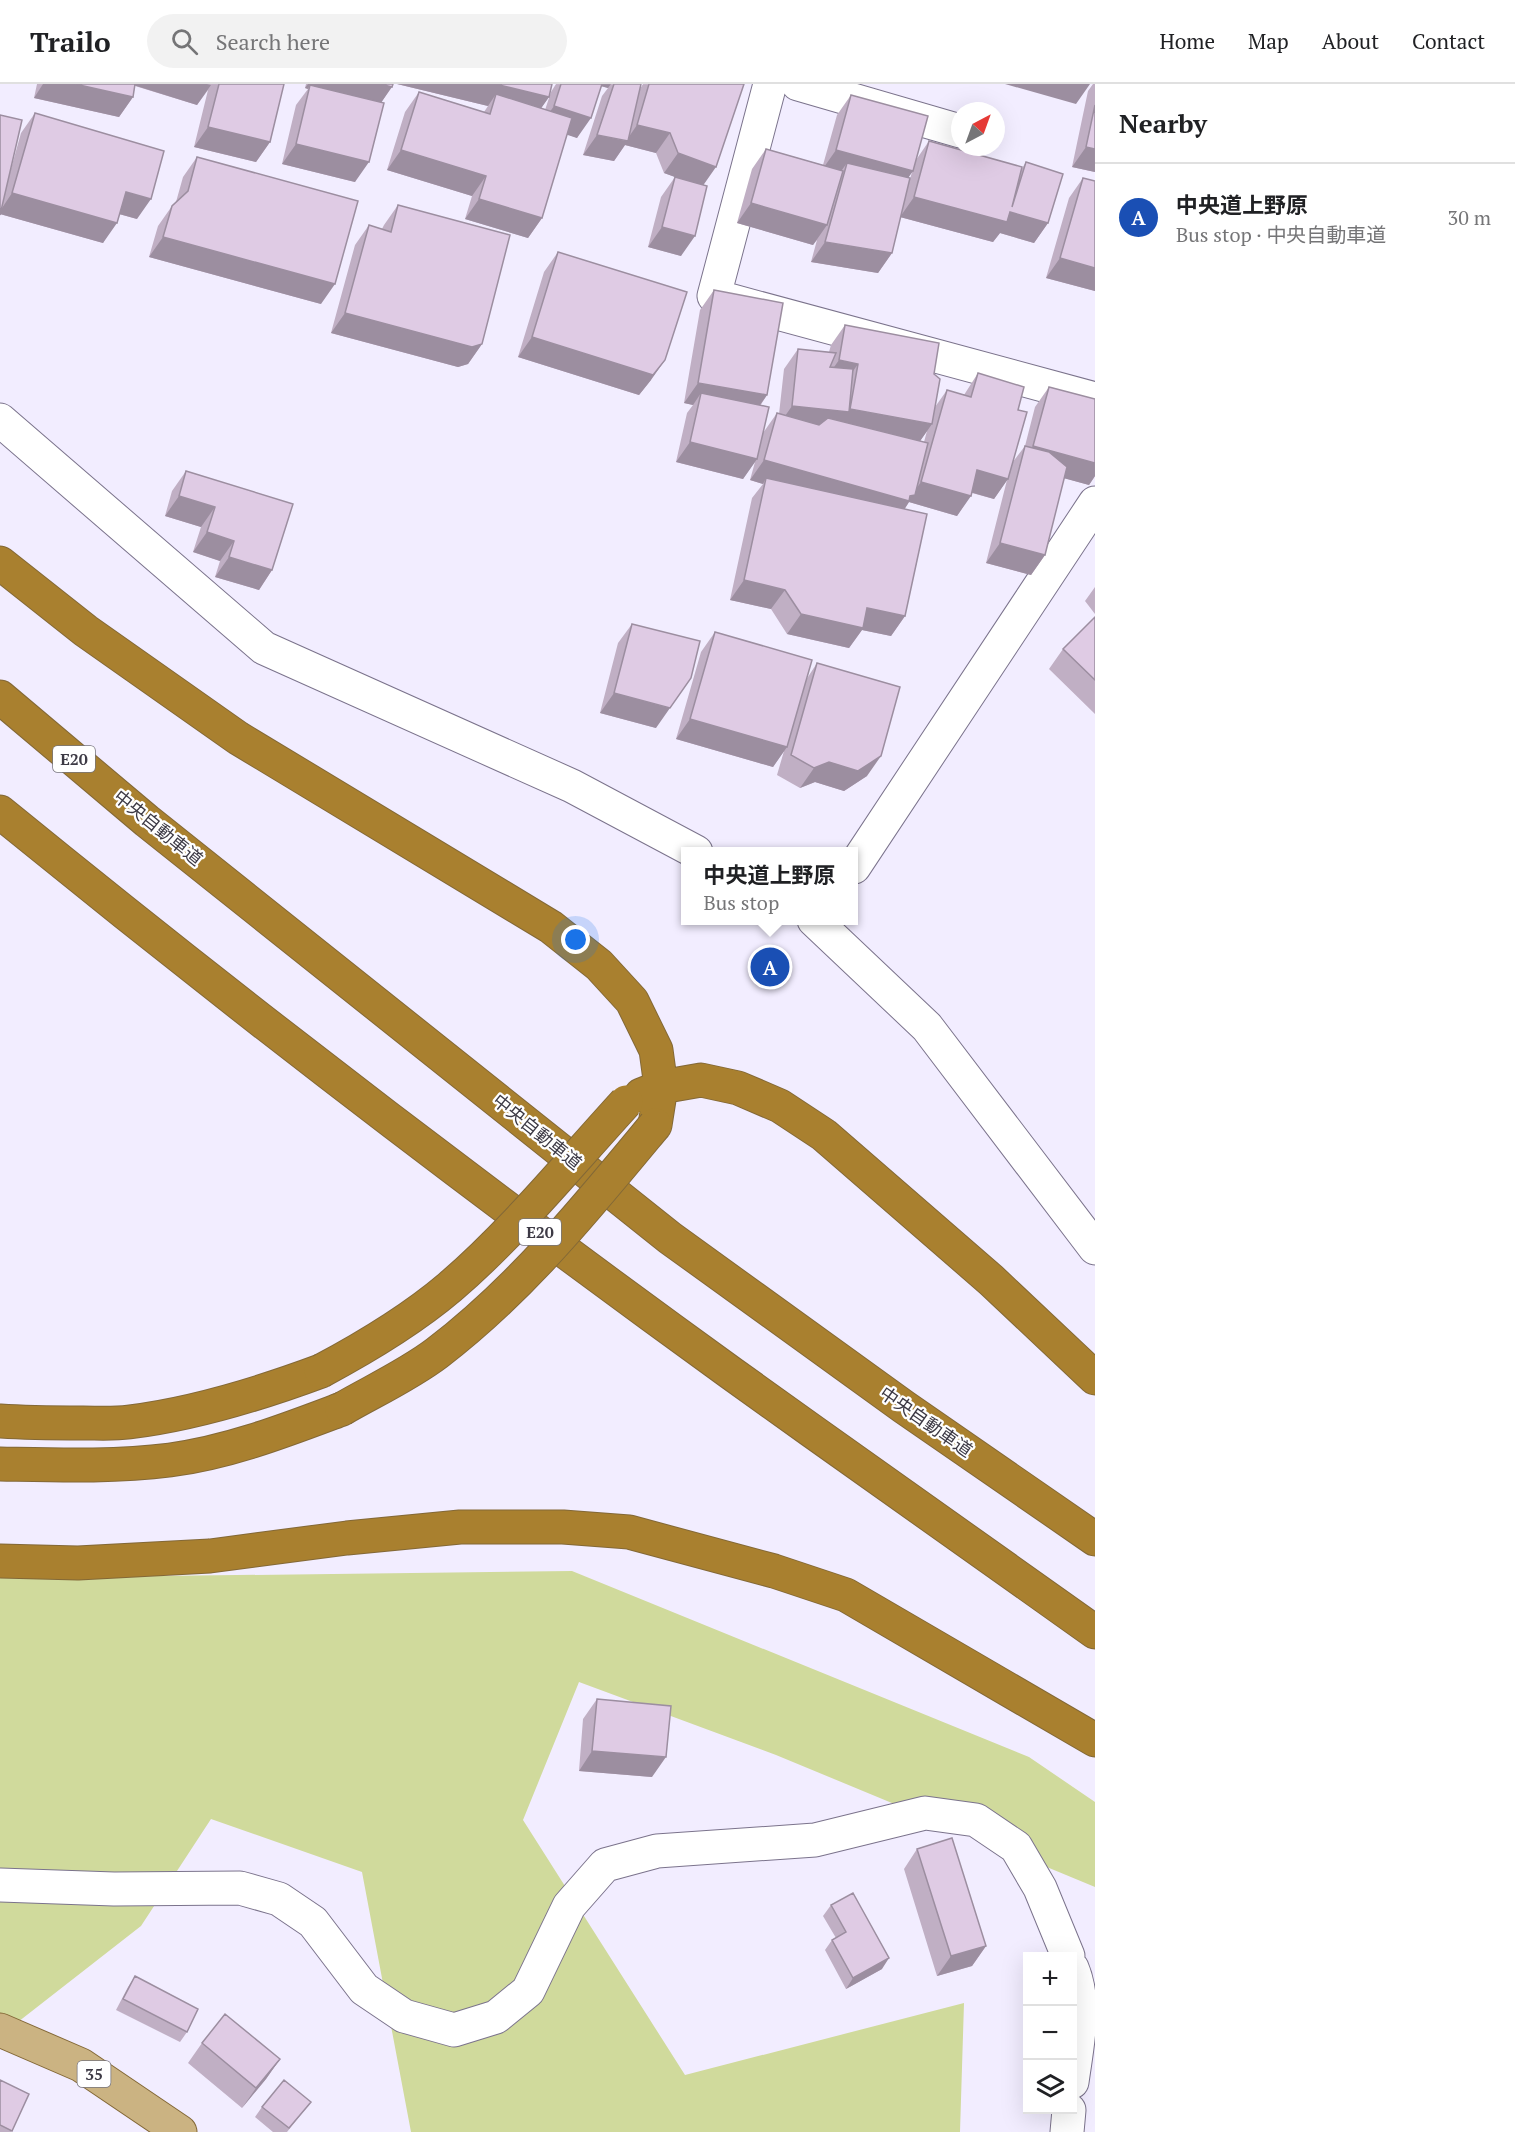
<!DOCTYPE html>
<html lang="en">
<head>
<meta charset="utf-8">
<style>
	body { margin:0; font-family:"PT Serif","Noto Sans JP",serif; background:#f2f2f2; color:#202124 }
	.controls { position:absolute; right:18px; bottom:18px; display:grid; overflow:hidden; border-radius:0px; box-shadow:0 6px 24px #0002 }
	.controls button { width:54px; height:54px; display:grid; place-items:center; padding:0; border:0; border-bottom:2px solid #e0e0e0; background:#fff; color:#202124; font:30px sans-serif }
	.compass { position:absolute; left:951px; top:18px; width:54px; height:54px; border-radius:50%; background:#fff; box-shadow:0 6px 24px #0002; rotate:41deg }
	.you { position:absolute; left:576px; top:856px; width:21px; height:21px; margin:-15px; border:4px solid #fff; border-radius:50%; background:#1a73e8; box-shadow:0 0 0 9px #1a73e833 }
	.badge { display:grid; place-items:center; width:39px; height:39px; border-radius:50%; background:#0b8043; color:#fff; font-size:20px; font-weight:700 }
	.pin { position:absolute; translate:-50% -50%; border:3px solid #fff; box-shadow:0 2px 6px #0006 }
	.popup { position:absolute; left:681px; top:763px; width:177px; height:78px; box-sizing:border-box; display:grid; place-content:center; border-radius:0px; background:#fff; filter:drop-shadow(0 2px 4px #0005); font-size:20px; white-space:nowrap; color:#757577 }
	.popup b { font-size:22px; color:#202124 }
	.popup::after { content:''; position:absolute; left:50%; top:100%; margin-left:-12px; border:12px solid transparent; border-top-color:#fff }
	.list { margin:0; padding:0; list-style:none }
	h2 { display:flex; justify-content:space-between; align-items:center; height:78px; margin:0; padding:0 24px; font-size:26px }
	h2 small { font-size:20px; font-weight:400; color:#757577 }
	.list li { display:grid; grid-template-columns:39px 1fr auto; gap:18px; align-items:center; box-sizing:border-box; height:108px; padding:0 24px; border-top:2px solid #e0e0e0 }
	.list b { display:block; font-size:22px; white-space:nowrap }
	.list p { margin:0; font-size:20px; white-space:nowrap; color:#757577 }
	.list em { font-size:20px; font-style:normal; color:#757577 }
	.icon { flex:none; width:33px; height:33px; fill:none; stroke:currentColor; stroke-width:2; stroke-linecap:round; stroke-linejoin:round }
	.map { position:relative; flex:none; width:1095px; height:2048px; overflow:hidden }
	header { display:flex; align-items:center; gap:36px; box-sizing:border-box; height:84px; padding:0 30px; background:#fff; border-bottom:2px solid #e0e0e0 }
	header strong { font-size:28px }
	nav { display:flex; gap:33px; margin-inline-start:auto; font-size:21px }
	.search { width:420px; height:54px; background:#f2f2f2; display:flex; align-items:center; gap:15px; box-sizing:border-box; padding:0 21px; border-radius:33px; color:#757577; font-size:22px }
	main { display:flex }
	aside { flex:1; background:#fff }
	.map>svg:first-child { display:block }
	.green { fill:#d0da9c }
	.lines { fill:none; stroke-linecap:round; stroke-linejoin:round }
	.street-casing { stroke:#7b738c; stroke-width:35 }
	.primary-casing { stroke:#836837; stroke-width:35 }
	.highway-casing { stroke:#836837; stroke-width:35 }
	.street { stroke:#fff; stroke-width:33 }
	.primary { stroke:#cbb382; stroke-width:33 }
	.highway { stroke:#a9802f; stroke-width:33 }
	.highway-bridge-casing { stroke:#836837; stroke-width:35; stroke-linecap:butt }
	.highway-bridge { stroke:#a9802f; stroke-width:33 }
	.wall { fill:#c0afc4; fill-rule:evenodd }
	.shaded-wall { fill:#9c8ea0 }
	.building { fill:#dfcbe4; stroke:#9c8ea0; stroke-width:1.5 }
	.labels { text-anchor:middle; stroke-width:4.5; stroke-linejoin:round; paint-order:stroke }
	.shield { fill:#fff; stroke:#77757d; stroke-width:1.5 }
	.shield-label { font-size:16px; font-weight:bold; fill:#3d3a45 }
	.street-label { font-size:18px; fill:#3d3a45; stroke:#fff }
</style>
</head>
<body>
<header>
<strong>Trailo</strong>
<div class="search"><svg class="icon" aria-label="search" viewBox="0 0 24 24"><circle cx="10" cy="10" r="6"/><path d="M15 15l6 6"/></svg>Search here</div>
<nav><a>Home</a><a>Map</a><a>About</a><a>Contact</a></nav>
</header>
<main>
<div class="map">
<svg width="1095" height="2048" viewBox="0 0 1095 2048">
	<rect width="100%" height="100%" fill="#f2edff"/>
	<path class="green" d="M572 1487 1029 1673 1095 1718V1803L776 1671 579 1598 523 1736 685 1991 964 1919 960 2048H411L362 1788 211 1735 141 1842 0 1952V1494Z"/>
	<g class="lines">
		<defs>
			<path id="street" d="M770 0 714 212 1095 315
				M798 0 960 47
				M0 336 264 564 572 702 696 768
				M854 783 1095 419
				M814 836 927 943 1095 1164
				M0 1801 114 1805 240 1804 279 1815 313 1838 364 1905 404 1932 454 1946 496 1933 528 1907 569 1822 605 1781 657 1767 815 1756 925 1729 976 1736 1016 1763 1040 1804 1068 1872
				M1072 1884C1087 1919 1077 1961 1072 1998
				M1067 2048 1069 2026"/>
			<path id="primary" d="M0 1946 81 1981 180 2048"/>
			<path id="highway" d="M0 479 86 547 238 654 551 843 599 881 632 917 656 966 661 1003 655 1041
				M0 613 147 737 670 1154 904 1323 1095 1455
				M0 728C238 922 482 1109 731 1289 852 1376 974 1462 1095 1548
				M641 1011 661 1003 701 996 738 1004 780 1022 824 1051 991 1196 1095 1294
				M0 1337C28 1339 55 1339 83 1339 98 1339 114 1340 129 1338 195 1330 259 1310 321 1287
				M0 1380C56 1381 114 1383 170 1376 230 1368 286 1346 342 1325
				M0 1477 78 1479 210 1472 347 1454 460 1443H563L629 1448 774 1487 846 1511 1095 1656"/>
		</defs>
		<use href="#street" class="street-casing"/>
		<use href="#primary" class="primary-casing"/>
		<use href="#highway" class="highway-casing"/>
		<use href="#street" class="street"/>
		<use href="#primary" class="primary"/>
		<use href="#highway" class="highway"/>
		<defs>
			<path id="highway-bridge" d="M321 1287C366 1263 410 1237 450 1203 513 1149 570 1079 626 1018
				M342 1325C373 1307 408 1291 437 1269 521 1205 588 1122 655 1041"/>
		</defs>
		<use href="#highway-bridge" class="highway-bridge-casing"/>
		<use href="#highway-bridge" class="highway-bridge"/>
	</g>
	<path class="wall" d="M37 0H284L270 58 256 78 194 63 208 6 197 21 135 2 133 13 119 33 34 14Z
		M306 0H393L381 19 355 98 282 80 296 21 308 5 305 4Z
		M397 0H552L549 13 541 24 545 26 551 8 556 0H641L640 5 643 0H744L703 101 681 172 648 163 661 113 675 93 681 95 664 89 656 69 625 61 614 77 583 71 602 12 608 4 601 2 577 54 567 50 542 134 528 154 465 135 472 112 387 86 405 28 419 8 484 28 488 22Z
		M1093 0H1095V88L1072 83 1088 7Z
		M851 11 916 76 929 57 1021 86 1026 78 1048 139 1034 159 1000 149 993 158 900 133 892 169 878 189 811 178 817 156 813 161 737 139 752 85 766 65 823 81 837 31ZM912 88 904 117 908 93Z
		M35 29 137 135 119 130 103 159 0 130 9 92 21 49Z
		M197 73 321 220 149 173 158 142 172 122 176 118 183 93Z
		M1083 94 1095 207 1046 194 1069 114Z
		M398 121 482 260 468 280 458 283 331 249 355 161 369 141 382 145 384 141Z
		M558 168 651 296 639 311 518 273 544 188Z
		M714 206 767 311 760 322 763 349 777 329 779 330 784 285 798 265 829 268 831 261 845 241 934 290 935 323 947 306 964 311 978 289 1018 326 1012 379 1025 362 1035 323 1049 303 1095 315V392L1089 401 1064 394 1045 471 1031 491 986 479 1007 396 994 415 972 409 957 432 909 418 904 425 905 532 891 552 862 546 849 564 787 550 771 525 730 516 752 414 763 400 750 396 755 378 743 395 676 378 687 329 693 321 684 319 700 226ZM927 347 924 358 920 357Z
		M186 387 272 486 259 506 215 493 220 477 193 468 201 443 165 432 172 407Z
		M1095 503V530L1085 517Z
		M1095 533V630L1049 585 1063 565Z
		M632 540 656 644 600 629 618 559Z
		M715 548 806 596 817 579 867 692 844 707 815 698 800 704 777 691 784 667 773 683 676 655 701 568Z
		M597 1615 652 1693 579 1687 583 1635Z
		M917 1765 986 1862 972 1882 937 1892 904 1785Z
		M831 1821 882 1885 846 1905 825 1866 832 1856 836 1854 823 1832Z
		M135 1892 187 1948 180 1958 116 1926 128 1903Z
		M202 1959 280 1975 266 1995 242 2024 188 1979Z
		M0 1996 29 2010 11 2048H0Z
		M311 2018 287 2048H273L255 2033 262 2023Z"/>
	<path class="shaded-wall" d="M43 0H75L133 13 119 33 34 14Z
		M130 0H207L211 1 197 21Z
		M308 0H380L392 3 378 23 310 1 308 5 305 4Z
		M397 0H495L549 13 535 33 496 10 488 22Z
		M593 0H611L608 4Z
		M1005 0H1090L1076 20Z
		M554 22 591 34 577 54 540 42Z
		M637 41 670 49 656 69 625 61 614 77 583 71 597 51 626 57Z
		M208 43 270 58 256 78 194 63Z
		M296 60 369 78 355 98 282 80Z
		M1086 63 1095 65V88L1072 83Z
		M401 66 486 92 472 112 387 86Z
		M836 66 913 87 899 107 847 79 839 90 822 86Z
		M678 69 716 83 702 103 664 89Z
		M126 108 151 115 137 135 112 128Z
		M12 109 117 139 103 159 0 130V127Z
		M914 113 1010 128 1048 139 1034 159 1000 149 993 158 900 133Z
		M479 115 542 134 528 154 465 135Z
		M751 119 827 141 813 161 737 139Z
		M662 143 695 152 681 172 648 163Z
		M163 153 335 200 321 220 149 173Z
		M825 158 892 169 878 189 811 178Z
		M1060 174 1095 184V207L1046 194Z
		M345 229 482 260 468 280 458 283 331 249Z
		M532 253 665 276 651 296 639 311 518 273Z
		M839 276 858 280 844 300 825 296Z
		M698 299 767 311 753 331 701 309 693 321 684 319Z
		M792 322 848 328 850 325 932 340 918 360 778 342Z
		M690 358 757 375 743 395 676 378Z
		M1033 362 1095 379V392L1089 401 1019 382Z
		M764 376 908 416 921 398 971 412 957 432 909 418 901 431 766 394 763 400 750 396Z
		M977 386 1008 395 994 415 963 406Z
		M179 412 215 423 201 443 165 432Z
		M207 448 234 457 220 477 193 468Z
		M1000 459 1045 471 1031 491 986 479Z
		M229 473 272 486 259 506 215 493Z
		M744 496 785 506 771 525 730 516Z
		M867 524 905 532 891 552 862 546 849 564 787 550 801 530Z
		M614 609 670 624 656 644 600 629Z
		M690 635 787 663 773 683 676 655Z
		M881 672 867 692 844 707 815 698 800 704 814 684 829 678Z
		M592 1667 666 1673 652 1693 579 1687Z
		M986 1862 972 1882 937 1892 951 1872Z
		M889 1874 882 1885 846 1905 853 1894Z
		M280 1975 266 1995 242 2024 256 2004Z"/>
	<path class="building" d="M75 0H135L133 13Z
		M219 0H284L270 58 208 43Z
		M380 0H393L392 3Z
		M495 0H552L549 13Z
		M561 0H602L591 34 554 22Z
		M614 0H641L628 57 597 51Z
		M649 0H744L716 83 678 69 670 49 637 41Z
		M310 1 384 19 369 78 296 60Z
		M419 8 490 30 496 10 572 34 542 134 479 115 486 92 401 66Z
		M851 11 928 32 913 87 836 66Z
		M1095 21V65L1086 63Z
		M35 29 164 67 151 115 126 108 117 139 12 109Z
		M0 31 22 36 0 131Z
		M929 57 1022 83 1012 123 1026 78 1063 90 1048 139 1010 128 1007 138 914 113Z
		M766 65 843 87 827 141 751 119Z
		M197 73 358 117 335 200 163 153 172 122 188 107Z
		M847 79 910 94 892 169 825 158Z
		M675 93 707 102 695 152 662 143Z
		M1083 94 1095 97V184L1060 174Z
		M398 121 510 151 482 260 472 263 345 229 369 141 391 148Z
		M558 168 687 208 665 276 653 291 532 253Z
		M714 206 783 219 767 311 698 299Z
		M845 241 939 259 934 290 940 295 932 340 850 325 858 280 839 276Z
		M798 265 836 269 830 283 853 285 849 328 792 322Z
		M978 289 1024 303 1018 326 1027 328 1008 395 977 386 971 412 921 398 947 306 971 313Z
		M1049 303 1095 315V379L1033 362Z
		M701 309 769 323 757 375 690 358Z
		M777 329 819 341 828 334 928 359 915 411 910 412 909 417 764 376Z
		M1025 362 1049 368 1067 383 1045 471 1000 459Z
		M186 387 293 420 272 486 229 473 234 457 207 448 215 423 179 412Z
		M766 394 927 430 905 532 867 524 863 544 801 530 785 506 744 496Z
		M1095 533V596L1063 565Z
		M632 540 700 557 691 594 670 624 614 609Z
		M715 548 812 576 787 663 690 635Z
		M817 579 900 603 881 672 858 687 829 678 814 684 791 671Z
		M597 1615 671 1622 666 1673 592 1667Z
		M952 1754 986 1862 951 1872 917 1765Z
		M853 1809 889 1874 853 1894 832 1856 846 1848 831 1821Z
		M135 1892 198 1925 187 1948 123 1915Z
		M225 1930 280 1975 256 2004 202 1959Z
		M0 1996 29 2010 12 2047 0 2041Z
		M284 1996 311 2018 289 2044 262 2023Z"/>
	<g class="labels">
		<g class="shield">
			<rect x="53" y="662" width="42" height="26" rx="4.5"/>
			<rect x="519" y="1135" width="42" height="26" rx="4.5"/>
			<rect x="77.5" y="1977" width="33" height="26" rx="4.5"/>
		</g>
		<g class="shield-label">
			<text x="74" y="681">E20</text>
			<text x="540" y="1154">E20</text>
			<text x="94" y="1996">35</text>
		</g>
		<g class="street-label">
			<text transform="translate(158 744) rotate(39)" y="6">中央自動車道</text>
			<text transform="translate(537 1048) rotate(39)" y="6">中央自動車道</text>
			<text transform="translate(926 1338) rotate(35)" y="6">中央自動車道</text>
		</g>
	</g>
</svg>
<div class="controls">
<button>+</button>
<button>−</button>
<button><svg class="icon" aria-label="layers" viewBox="0 0 24 24"><path d="M12 4l9 5-9 5-9-5zM3 14l9 5 9-5"/></svg></button>
</div>
<svg class="compass" viewBox="-18 -18 36 36"><path d="M0-13l5 13h-10z" fill="#e53935"/><path d="M0 13l5-13h-10z" fill="#757577"/></svg>
<div class="you"></div>
<div class="pin badge" style="left:770px;top:883px;background:#1a4fb4">A</div>
<div class="popup"><b>中央道上野原</b>Bus stop</div>
</div>
<aside>
<h2>Nearby<small></small></h2>
<ul class="list">
<li><span class="badge" style="background:#1a4fb4">A</span><div><b>中央道上野原</b><p>Bus stop · 中央自動車道</p></div><em>30 m</em></li>
</ul>
</aside>
</main>
</body>
</html>
